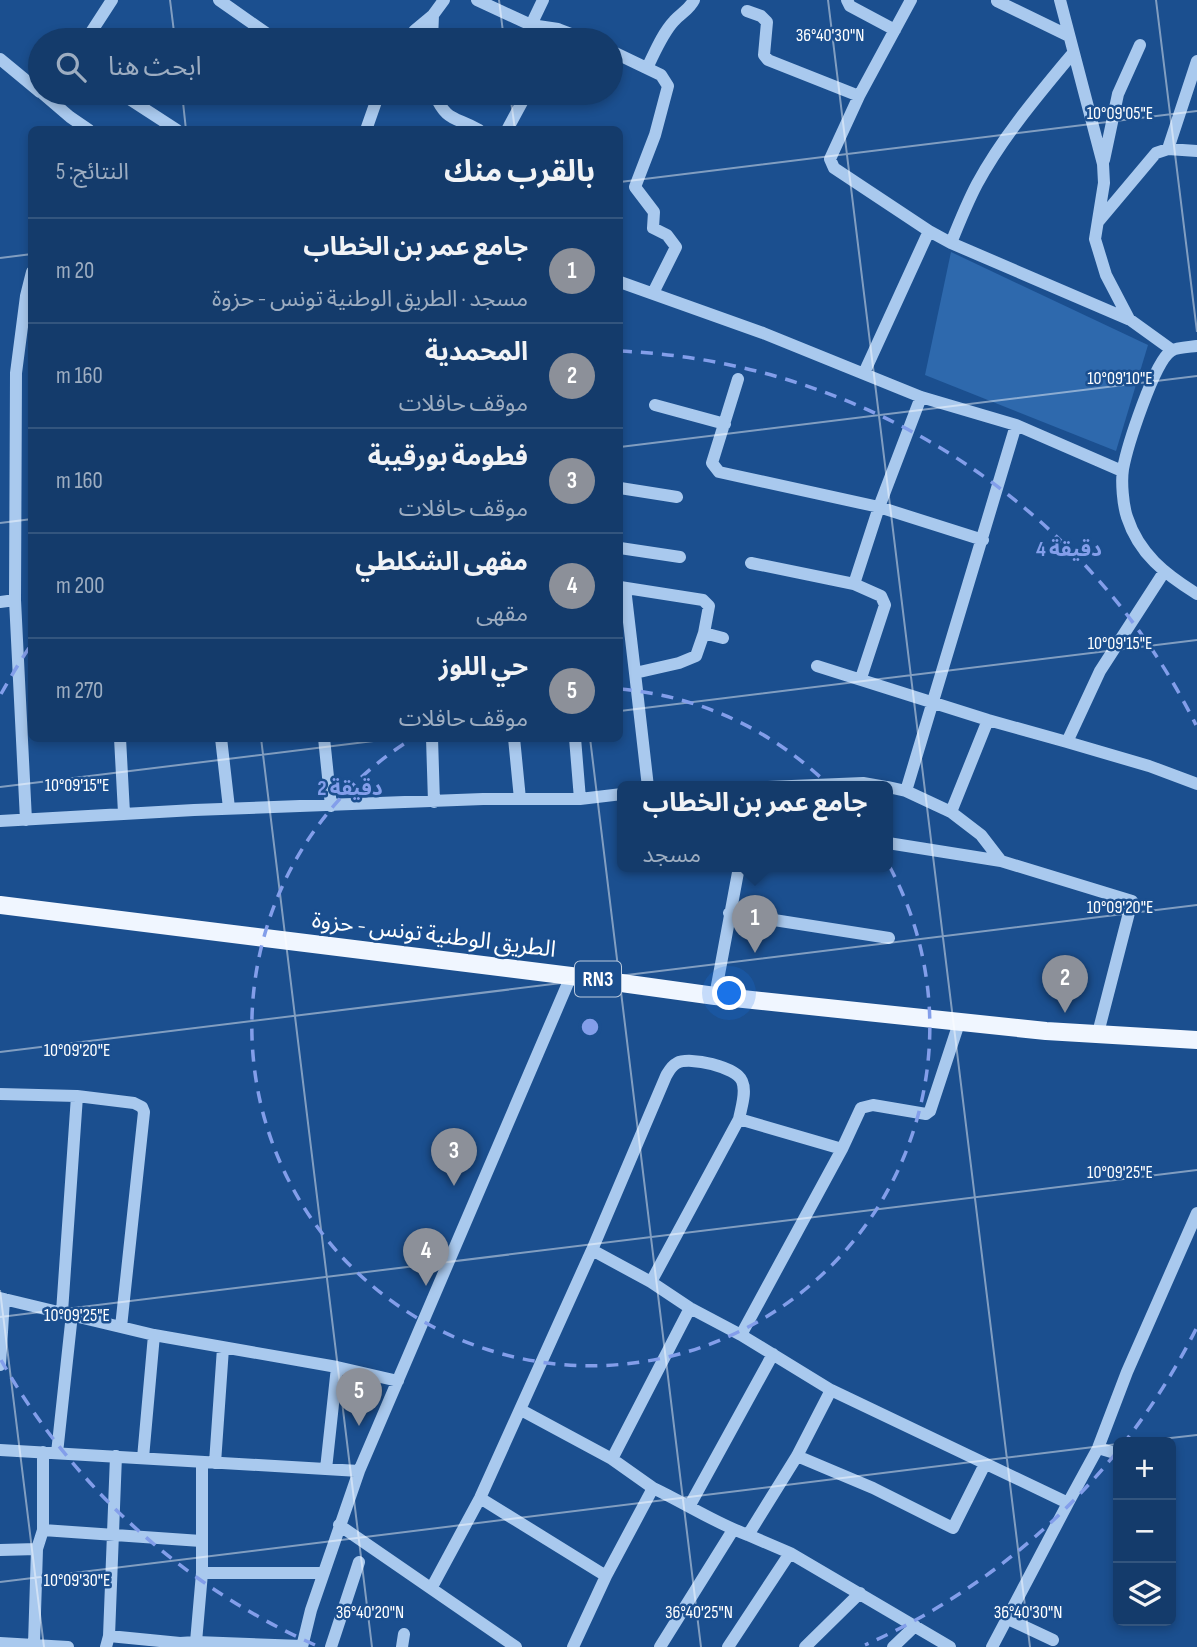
<!DOCTYPE html>
<html lang="ar">
<head>
<meta charset="utf-8">
<style>
	body { margin:0; font-family:"Sofia Sans Condensed","Noto Sans Arabic",sans-serif; background:#214673; color:#f1f3f6; direction:rtl }
	.controls { position:absolute; right:21px; bottom:21px; display:grid; overflow:hidden; border-radius:10px; box-shadow:0 4px 10px #0003 }
	.controls button { width:63px; height:63px; display:grid; place-items:center; padding:0; border:0; border-bottom:2px solid #33557e; background:#143b6b; color:#f1f3f6; font:35px sans-serif }
	.you { position:absolute; left:730px; top:994px; width:24px; height:24px; margin:-18px; border:5px solid #fff; border-radius:50%; background:#1a73e8; box-shadow:0 0 0 10px #1a73e833 }
	.badge { display:grid; place-items:center; width:46px; height:46px; border-radius:50%; background:#8c9099; color:#fff; font-size:23px; font-weight:700 }
	.pin { position:absolute; translate:-50% -58px; filter:drop-shadow(0 2px 4px #0008) }
	.pin::after { content:''; position:absolute; top:37px; width:24px; height:21px; background:inherit; clip-path:polygon(0 0,100% 0,50% 100%) }
	.popup { position:absolute; left:617px; top:781px; width:276px; height:91px; box-sizing:border-box; display:grid; place-content:center; border-radius:10px; background:#143b6b; filter:drop-shadow(0 2px 5px #0005); font-size:23px; white-space:nowrap; color:#9dadc1 }
	.popup b { font-size:26px; color:#f1f3f6 }
	.popup::after { content:''; position:absolute; left:50%; top:100%; margin-left:-14px; border:14px solid transparent; border-top-color:#143b6b }
	.list { margin:0; padding:0; list-style:none }
	h2 { display:flex; justify-content:space-between; align-items:center; height:91px; margin:0; padding:0 28px; font-size:30px }
	h2 small { font-size:23px; font-weight:400; color:#9dadc1 }
	.list li { display:grid; grid-template-columns:46px 1fr auto; gap:21px; align-items:center; box-sizing:border-box; height:105px; padding:0 28px; border-top:2px solid #33557e }
	.list b { display:block; font-size:26px; white-space:nowrap }
	.list p { margin:0; font-size:23px; white-space:nowrap; color:#9dadc1 }
	.list em { font-size:23px; font-style:normal; color:#9dadc1 }
	.icon { flex:none; width:38px; height:38px; fill:none; stroke:currentColor; stroke-width:2; stroke-linecap:round; stroke-linejoin:round }
	.map { position:relative; flex:none; width:1197px; height:1647px; overflow:hidden; direction:ltr }
	.search { position:absolute; background:#143b6b; box-shadow:0 4px 10px #0003; left:28px; top:28px; width:595px; height:77px; display:flex; align-items:center; gap:18px; box-sizing:border-box; padding:0 24px; border-radius:38px; color:#9dadc1; font-size:26px }
	.panel { position:absolute; background:#143b6b; box-shadow:0 4px 10px #0003; left:28px; top:126px; width:595px; height:616px; border-radius:10px; direction:rtl }
	.map>svg:first-child { display:block }
	.green { fill:#2e69ad }
	.lines { fill:none; stroke-linecap:round; stroke-linejoin:round }
	.minor { stroke:#a9c9ee; stroke-width:12 }
	.major { stroke:#f0f6ff; stroke-width:18 }
	.ticks { fill:none; stroke:#fff; stroke-width:2; stroke-opacity:0.45 }
	.ring { fill:none; stroke:#839eea; stroke-width:3.5; stroke-dasharray:12 9 }
	.labels { text-anchor:middle; stroke-width:5; stroke-linejoin:round; paint-order:stroke }
	.shield { fill:#1b4f8f; stroke:#bbcadd; stroke-width:2 }
	.shield-label { font-size:21px; font-weight:bold; fill:#fff }
	.street-label { font-size:23px; fill:#fff; stroke:#1b4f8f }
	.ticks-label { font-size:18px; text-anchor:middle; fill:#fff; stroke:#1b4f8f; stroke-width:5; stroke-linejoin:round; paint-order:stroke }
	.centre { fill:#839eea; stroke:#1b4f8f; stroke-width:3.5 }
	.ring-label { font-size:21px; text-anchor:middle; font-weight:bold; fill:#839eea; stroke:#1b4f8f; stroke-width:5; stroke-linejoin:round; paint-order:stroke }
</style>
</head>
<body>
<div class="map">
<svg width="1197" height="1647" viewBox="0 0 1197 1647">
	<rect width="100%" height="100%" fill="#1b4f8f"/>
	<path class="green" d="M951 252 1148 345 1116 451 925 375Z"/>
	<g class="lines">
		<path class="minor" d="M219 0 276 40
			M477 0 531 25 558 29
			M847 0 850 6 895 30
			M911 0 859 96 830 159 834 168 929 231
			M1060 0 1103 164 1104 183 1095 239 1106 275 1129 319 1172 350
			M997 1 1069 36
			M747 11 761 16 767 22 764 55 768 60 859 96
			M531 25 543 0
			M86 40 112 0
			M407 40 415 30 433 15
			M432 40 433 15 444 0
			M553 40 558 29 587 40
			M611 51 661 75 668 86 655 135 635 187 654 212 653 228 667 235 676 247 653 293
			M0 59 40 92
			M647 68C655 52 662 34 674 21 681 13 689 10 694 0
			M42 93 70 117 89 130
			M120 93 177 130
			M434 93C447 123 455 116 479 130
			M366 130 379 93
			M507 130 527 93
			M1168 149 1197 61
			M1104 160 1118 94 1140 45
			M1098 222 1156 153 1168 149 1197 151
			M951 243C959 223 967 203 977 184 1003 136 1039 94 1073 53
			M620 282 763 333 921 397 1016 425 1122 471
			M1197 346C1190 347 1177 347 1171 351 1154 362 1127 447 1123 469 1121 482 1123 505 1127 517 1139 554 1165 574 1197 594
			M864 373 929 231 951 243 1128 319
			M738 379 712 463 719 472 879 507 983 540
			M655 405 725 424
			M620 488 677 497
			M620 548 680 557
			M751 563 854 584
			M620 587 703 600 709 606 704 633 696 656 679 663 635 673 648 787
			M625 588 635 673
			M15 600 16 373 26 296 32 272
			M0 602 15 600 26 820
			M704 633 723 638
			M817 666 988 720 1067 742 1100 671 1164 572
			M861 678 885 605 881 596 854 584 879 507 921 397
			M120 738 124 813
			M221 738 229 808
			M324 738 331 806
			M432 738 434 802
			M514 738 520 799
			M575 738 580 799
			M1067 742 1149 766 1197 784
			M768 787 863 783 886 787
			M888 787 906 791 951 812 981 835 1001 861 1132 901 1098 1033
			M906 791 1016 425
			M951 812 988 720
			M0 821 194 810 483 799H580L622 794
			M888 843 1001 861
			M729 913 889 938
			M715 996 739 867
			M0 1094 77 1096 134 1103 142 1107 144 1112 121 1327
			M651 1282 739 1119
			M0 1298 154 1335 337 1367 398 1381
			M62 1312 77 1096
			M741 1335 842 1149
			M0 1365 4 1299
			M831 1390 741 1335 690 1308 651 1282 592 1250 666 1076C669 1071 671 1066 677 1063 690 1056 736 1067 742 1081 747 1092 741 1108 739 1119L842 1149 861 1108 873 1105 926 1114 930 1111 959 1023
			M521 1410 612 1459 653 1488
			M1098 1448 1118 1454
			M0 1450 359 1471
			M57 1453 72 1314
			M797 1456 873 1488 953 1528 985 1464
			M143 1458 154 1335
			M612 1459 690 1308
			M215 1463 223 1348
			M326 1469 337 1367
			M480 1498 606 1576
			M690 1505 773 1354
			M339 1525 516 1647
			M43 1530 201 1541
			M748 1535 790 1553 950 1647
			M37 1549 43 1530V1452
			M0 1550 37 1549 34 1644
			M202 1573H323
			M432 1587 480 1498 592 1250
			M1008 1619 1053 1640
			M109 1636 180 1643
			M196 1642 302 1646
			M0 1643 68 1647
			M106 1647 109 1636 116 1456
			M180 1647V1643L196 1642 202 1573V1462
			M302 1647 311 1610 359 1471 571 976
			M331 1647 359 1562
			M402 1647 404 1634
			M573 1647 606 1576 653 1488C685 1503 715 1523 748 1535L797 1456 831 1390 1068 1503 1098 1448 1127 1372 1197 1213
			M660 1647 733 1530
			M728 1647 790 1553
			M805 1647 860 1593
			M893 1647 915 1626
			M992 1647 1068 1503"/>
		<path class="major" d="M0 905 571 976 715 996 1046 1031 1197 1040"/>
	</g>
	<path class="ticks" d="M170 0 175 40M499 0 504 40M828 0 1030 1647M1156 0 1197 332M182 93 186 130M510 93 515 130M620 182 1197 111M0 258 32 254M620 447 1197 376M0 523 32 519M620 711 1197 640M261 738 372 1647M590 738 701 1647M0 787 398 738M0 1052 1197 905M0 1290 44 1647M0 1317 1197 1170M1135 1442 1197 1435M0 1582 1118 1444"/>
	<g class="ring">
		<path d="M620 689A339 339 0 1 1 410 740"/>
		<path d="M1196 1329A677 677 0 0 1 1127 1439M1116 1453A677 677 0 0 1 865 1645M315 1645A677 677 0 0 1 1 1360M1 694A677 677 0 0 1 29 648M620 351A677 677 0 0 1 1196 725"/>
	</g>
	<g class="labels">
		<rect class="shield" x="575" y="961.5" width="46" height="35" rx="5"/>
		<g class="shield-label">
			<text x="598" y="986">RN3</text>
		</g>
		<g class="street-label">
			<text transform="translate(434 934) rotate(7)" y="8">الطريق الوطنية تونس - حزوة</text>
		</g>
	</g>
	<g class="ticks-label">
		<text x="830" y="41">36°40'30"N</text>
		<text x="1120" y="119">10°09'05"E</text>
		<text x="1120" y="384">10°09'10"E</text>
		<text x="1120" y="649">10°09'15"E</text>
		<text x="77" y="791">10°09'15"E</text>
		<text x="1120" y="913">10°09'20"E</text>
		<text x="77" y="1056">10°09'20"E</text>
		<text x="1120" y="1178">10°09'25"E</text>
		<text x="77" y="1321">10°09'25"E</text>
		<text x="77" y="1586">10°09'30"E</text>
		<text x="370" y="1618">36°40'20"N</text>
		<text x="699" y="1618">36°40'25"N</text>
		<text x="1028" y="1618">36°40'30"N</text>
	</g>
	<circle cx="590" cy="1027" r="10" class="centre"/>
	<g class="ring-label">
		<text x="1069" y="556">4 دقيقة</text>
		<text x="350" y="795">2 دقيقة</text>
	</g>
</svg>
<div class="controls">
<button>+</button>
<button>−</button>
<button><svg class="icon" aria-label="layers" viewBox="0 0 24 24"><path d="M12 4l9 5-9 5-9-5zM3 14l9 5 9-5"/></svg></button>
</div>
<div class="you"></div>
<div class="pin badge" style="left:755px;top:953px">1</div>
<div class="popup"><b>جامع عمر بن الخطاب</b>مسجد</div>
<div class="pin badge" style="left:1065px;top:1013px">2</div>
<div class="pin badge" style="left:454px;top:1186px">3</div>
<div class="pin badge" style="left:426px;top:1286px">4</div>
<div class="pin badge" style="left:359px;top:1426px">5</div>
<div class="search"><svg class="icon" aria-label="search" viewBox="0 0 24 24"><circle cx="10" cy="10" r="6"/><path d="M15 15l6 6"/></svg>ابحث هنا</div>
<section class="panel">
<h2>بالقرب منك<small>النتائج: 5</small></h2>
<ul class="list">
<li><span class="badge">1</span><div><b>جامع عمر بن الخطاب</b><p>مسجد · الطريق الوطنية تونس - حزوة</p></div><em>20 m</em></li>
<li><span class="badge">2</span><div><b>المحمدية</b><p>موقف حافلات</p></div><em>160 m</em></li>
<li><span class="badge">3</span><div><b>فطومة بورقيبة</b><p>موقف حافلات</p></div><em>160 m</em></li>
<li><span class="badge">4</span><div><b>مقهى الشكلطي</b><p>مقهى</p></div><em>200 m</em></li>
<li><span class="badge">5</span><div><b>حي اللوز</b><p>موقف حافلات</p></div><em>270 m</em></li>
</ul>
</section>
</div>
</body>
</html>
